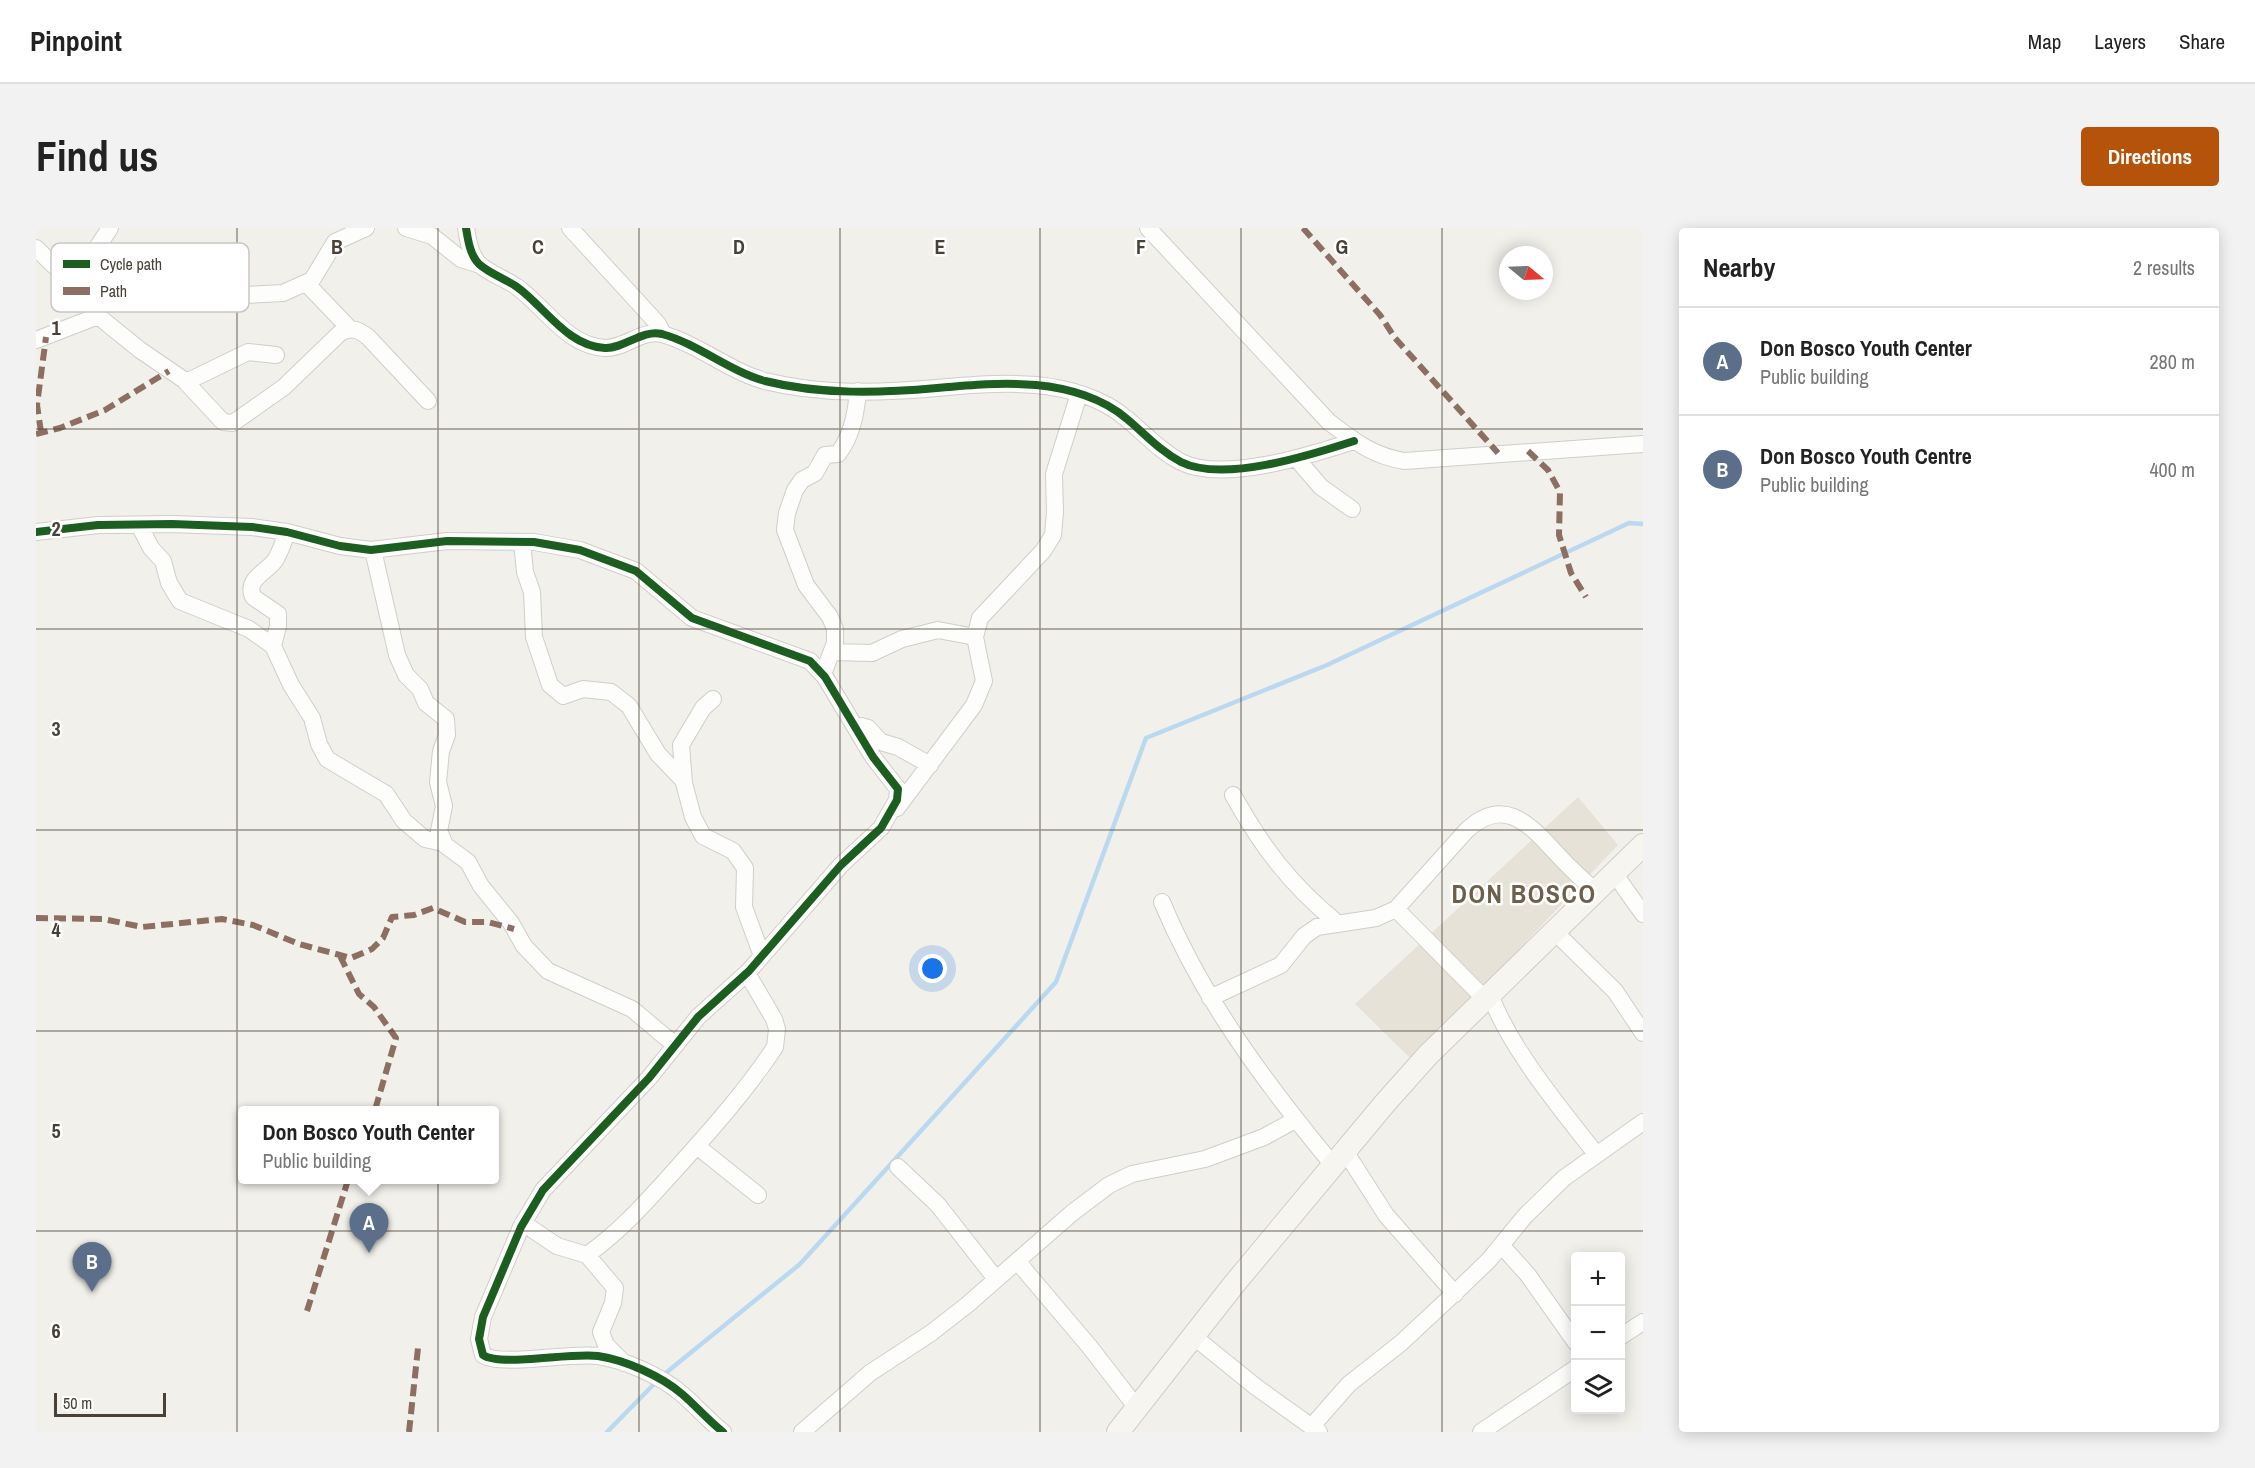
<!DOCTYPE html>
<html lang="en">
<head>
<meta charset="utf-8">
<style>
	body { margin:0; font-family:"Archivo Narrow",sans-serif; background:#f2f2f2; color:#222 }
	.controls { position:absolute; right:18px; bottom:18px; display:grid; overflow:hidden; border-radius:6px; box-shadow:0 3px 15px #0003 }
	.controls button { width:54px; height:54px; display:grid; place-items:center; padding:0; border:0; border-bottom:2px solid #e0e0e0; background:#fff; color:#222; font:30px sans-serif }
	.compass { position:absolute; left:1463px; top:18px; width:54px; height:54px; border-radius:50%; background:#fff; box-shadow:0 3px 15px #0003; rotate:109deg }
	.scale { position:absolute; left:18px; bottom:15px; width:112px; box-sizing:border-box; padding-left:6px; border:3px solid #484236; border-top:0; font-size:16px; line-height:21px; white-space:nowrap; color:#484236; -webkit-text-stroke:4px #fff; paint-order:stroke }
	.you { position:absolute; left:897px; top:741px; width:21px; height:21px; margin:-15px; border:4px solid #fff; border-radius:50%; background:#1a73e8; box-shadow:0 0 0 9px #1a73e833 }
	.badge { display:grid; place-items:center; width:39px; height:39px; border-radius:50%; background:#b45309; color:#fff; font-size:20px; font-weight:700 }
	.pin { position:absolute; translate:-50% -50px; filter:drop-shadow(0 2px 3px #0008) }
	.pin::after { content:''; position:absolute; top:32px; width:21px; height:18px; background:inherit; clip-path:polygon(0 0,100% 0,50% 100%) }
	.popup { position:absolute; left:202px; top:878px; width:261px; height:78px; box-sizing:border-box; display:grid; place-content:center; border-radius:6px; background:#fff; filter:drop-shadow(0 2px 4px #0005); font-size:20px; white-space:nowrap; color:#767676 }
	.popup b { font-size:22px; color:#222 }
	.popup::after { content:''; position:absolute; left:50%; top:100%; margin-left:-12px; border:12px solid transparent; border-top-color:#fff }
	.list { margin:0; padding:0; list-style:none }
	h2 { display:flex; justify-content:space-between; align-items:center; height:78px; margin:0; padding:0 24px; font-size:26px }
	h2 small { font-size:20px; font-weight:400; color:#767676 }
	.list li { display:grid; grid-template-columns:39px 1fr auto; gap:18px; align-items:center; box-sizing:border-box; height:108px; padding:0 24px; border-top:2px solid #e0e0e0 }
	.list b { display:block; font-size:22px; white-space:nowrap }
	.list p { margin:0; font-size:20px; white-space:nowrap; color:#767676 }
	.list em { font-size:20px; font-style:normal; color:#767676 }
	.icon { flex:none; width:33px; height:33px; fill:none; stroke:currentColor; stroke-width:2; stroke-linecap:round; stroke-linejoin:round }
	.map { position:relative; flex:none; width:1607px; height:1204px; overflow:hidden; border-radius:6px }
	header { display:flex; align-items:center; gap:36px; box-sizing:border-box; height:84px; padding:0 30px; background:#fff; border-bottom:2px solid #e0e0e0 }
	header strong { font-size:28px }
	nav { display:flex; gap:33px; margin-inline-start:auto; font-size:21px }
	.intro { display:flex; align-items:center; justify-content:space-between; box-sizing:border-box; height:144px; padding:0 36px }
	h1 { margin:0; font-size:42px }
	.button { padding:15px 27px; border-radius:6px; background:#b45309; color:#fff; font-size:21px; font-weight:700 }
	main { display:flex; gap:36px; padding:0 36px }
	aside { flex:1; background:#fff; border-radius:6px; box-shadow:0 3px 15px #0003 }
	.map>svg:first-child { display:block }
	.residential { fill:#e6e2d8 }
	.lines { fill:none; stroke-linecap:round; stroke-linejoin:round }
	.stream { stroke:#bad9f1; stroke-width:4.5 }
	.street-casing { stroke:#d0cec8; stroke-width:18 }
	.secondary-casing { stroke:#d1cdc2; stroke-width:24 }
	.street { stroke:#fdfdfc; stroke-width:16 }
	.secondary { stroke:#f7f5ef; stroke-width:22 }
	.quiet { stroke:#8d6e63; stroke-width:6; stroke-dasharray:12 6; stroke-linecap:butt }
	.cycleway-casing { stroke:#fff; stroke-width:11 }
	.cycleway { stroke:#1b5e20; stroke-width:8 }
	.grid { fill:none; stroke:#484236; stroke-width:1.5; stroke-opacity:0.55 }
	.labels { text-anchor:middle; stroke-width:5; stroke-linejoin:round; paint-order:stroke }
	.district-label { font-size:26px; font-weight:bold; letter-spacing:1.5px; fill:#6c604d; stroke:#fff }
	.key { fill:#fff; stroke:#c8c6c3; stroke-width:1.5 }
	.key-label { font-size:16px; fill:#484236 }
	.grid-label { font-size:20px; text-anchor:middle; font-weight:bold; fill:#484236; stroke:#fff; stroke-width:5; stroke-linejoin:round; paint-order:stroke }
</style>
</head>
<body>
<header>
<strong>Pinpoint</strong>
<nav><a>Map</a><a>Layers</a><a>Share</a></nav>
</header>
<div class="intro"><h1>Find us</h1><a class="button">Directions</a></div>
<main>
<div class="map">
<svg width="1607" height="1204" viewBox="0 0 1607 1204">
	<rect width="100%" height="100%" fill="#f2f0eb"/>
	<path class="residential" d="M1542 569 1582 617 1377 833 1319 776Z"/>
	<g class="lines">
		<path class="stream" d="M626 1148 764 1036 1020 754 1110 510 1291 437 1593 295 1607 296
			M571 1204 620 1154"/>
		<defs>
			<path id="street" d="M370 0 396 8 425 31 444 37
				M430 0C432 12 434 27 443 36 454 46 470 51 481 59 509 79 531 118 569 120 588 121 606 101 626 106 662 116 693 143 729 153 785 167 845 165 901 160 934 157 967 154 1000 157 1032 160 1067 170 1091 191 1109 206 1124 223 1145 234 1187 255 1275 227 1318 213
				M534 0 622 96 627 106
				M1112 0 1293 194C1320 214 1335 227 1368 233L1607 216
				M0 20 41 60 62 88 104 122 148 152 187 194 197 195 248 159 304 105C315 99 322 101 332 109L392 173
				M270 55 314 101
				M37 56 74 0
				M210 67 247 65 276 52 299 14 330 0
				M0 112 62 88
				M150 154 212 124 240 127
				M1260 230 1285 259 1316 281
				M103 297 115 320 127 333 133 355 144 373 213 401 237 418 255 457 276 490 283 516 291 531 350 566 368 593 389 611 407 615
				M0 304 62 297 136 296 216 299 251 304 304 318 335 322 411 313 498 314 544 322 600 343 656 390 774 433 789 449 837 529 862 561 861 572 845 600 805 637 713 743 662 789 613 850 507 962 485 999 447 1089 443 1111 447 1127C464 1139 535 1124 562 1128 589 1132 625 1148 646 1166 660 1178 672 1192 687 1204
				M486 314 489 344 496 364 498 409 514 457 527 468 547 461 575 464 593 478 622 526 647 552
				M337 322 361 427 370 447 384 461 390 475 410 491 411 507 405 523 402 554 408 578 403 603 409 617 432 634 445 658 475 695 488 718 512 743 596 781 639 817
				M237 418 242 398V386L217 369C209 350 232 344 240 331 245 322 248 313 251 304
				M796 424 836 425 866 411 902 402 939 409
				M787 446 799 415V401L794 389 770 357 749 302 751 285 759 262 766 252 779 245 789 227 802 226C816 208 820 185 822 163
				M677 471 667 480 645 517 648 555 657 589 667 608 697 623 709 640 708 679 726 728
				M825 498 832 500 845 514 862 519 894 537
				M1197 567C1226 619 1254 656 1300 694
				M861 580 938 477 948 453 939 409 944 390 1007 323 1017 307 1019 284 1018 246 1043 166
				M1578 645 1607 686
				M1126 674C1167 772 1230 856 1297 937
				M1360 681 1449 771
				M1518 703 1579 763 1607 805
				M1454 766C1473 819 1525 881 1560 926
				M1174 770 1245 737 1268 708 1281 699 1340 690 1360 681 1430 603C1466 568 1492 594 1519 624 1532 638 1545 651 1560 663
				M662 919 722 967
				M1309 923 1350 987 1419 1066
				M862 939 902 977 960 1051
				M487 995 521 1018 551 1027C585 1003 612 972 640 941 675 902 710 863 739 819L741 801 738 791 711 745
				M1465 1017 1492 1047 1540 1115
				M551 1027 579 1060 577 1075 565 1104 570 1117 588 1135
				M981 1033 1053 1118 1101 1180
				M1157 1108 1220 1159 1283 1204
				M1584 1109 1607 1094
				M1276 1198 1313 1156 1365 1115 1424 1060 1453 1032 1489 988 1528 950 1607 894
				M766 1204 834 1145 895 1105 931 1077 1036 985 1073 957 1096 946 1169 931 1228 909 1259 892
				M1445 1204 1540 1140"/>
			<path id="secondary" d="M1082 1204 1199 1055 1350 874 1392 827 1607 617"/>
		</defs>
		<use href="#street" class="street-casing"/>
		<use href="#secondary" class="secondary-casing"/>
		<use href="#street" class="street"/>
		<use href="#secondary" class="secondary"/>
		<path class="quiet" d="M1267 0 1344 87 1359 110 1462 225
			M5 204 1 177 10 109
			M0 206 24 200 69 182 133 143
			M1492 223 1512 242 1524 264 1523 307 1535 345 1550 369
			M0 690 67 691 106 699 186 691 217 697 263 716 315 730 336 721 347 710 356 689 378 687 397 680 429 694H452L478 701
			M304 728 323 766 338 779 360 810 339 882
			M271 1083 312 952
			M373 1204 382 1120"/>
		<defs>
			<path id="cycleway" d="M430 0C432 12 434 27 443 36 454 46 470 51 481 59 509 79 531 118 569 120 588 121 606 101 626 106 662 116 693 143 729 153 785 167 845 165 901 160 934 157 967 154 1000 157 1032 160 1067 170 1091 191 1109 206 1124 223 1145 234 1187 255 1275 227 1318 213
				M0 304 62 297 136 296 216 299 251 304 304 318 335 322 411 313 498 314 544 322 600 343 656 390 774 433 789 449 837 529 862 561 861 572 845 600 805 637 713 743 662 789 613 850 507 962 485 999 447 1089 443 1111 447 1127C464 1139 535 1124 562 1128 589 1132 625 1148 646 1166 660 1178 672 1192 687 1204"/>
		</defs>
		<use href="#cycleway" class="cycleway-casing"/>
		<use href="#cycleway" class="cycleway"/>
	</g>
	<path class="grid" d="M201 0V1204M402 0V1204M603 0V1204M804 0V1204M1004 0V1204M1205 0V1204M1406 0V1204M0 201H1607M0 401H1607M0 602H1607M0 803H1607M0 1003H1607"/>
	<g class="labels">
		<g class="district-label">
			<text x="1488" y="675">DON BOSCO</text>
		</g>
	</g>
	<rect x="15" y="15" width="198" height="69" rx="9" class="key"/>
	<rect x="27" y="32" width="27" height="8" fill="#1b5e20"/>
	<rect x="27" y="59" width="27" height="8" fill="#8d6e63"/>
	<g class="key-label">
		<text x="64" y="42">Cycle path</text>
		<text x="64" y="69">Path</text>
	</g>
	<g class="grid-label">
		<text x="301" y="26">B</text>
		<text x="502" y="26">C</text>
		<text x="703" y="26">D</text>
		<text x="904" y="26">E</text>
		<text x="1105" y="26">F</text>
		<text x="1306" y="26">G</text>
		<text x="20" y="107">1</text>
		<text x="20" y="308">2</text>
		<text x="20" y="508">3</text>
		<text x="20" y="709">4</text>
		<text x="20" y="910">5</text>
		<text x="20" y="1110">6</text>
	</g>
</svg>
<div class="controls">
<button>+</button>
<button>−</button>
<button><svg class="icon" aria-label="layers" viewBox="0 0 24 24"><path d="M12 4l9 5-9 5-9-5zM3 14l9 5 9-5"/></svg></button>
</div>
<svg class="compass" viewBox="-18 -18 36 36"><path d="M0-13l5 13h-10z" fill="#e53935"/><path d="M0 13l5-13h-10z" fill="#767676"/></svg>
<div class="scale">50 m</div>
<div class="you"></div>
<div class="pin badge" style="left:333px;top:1025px;background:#5c6f8a">A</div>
<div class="popup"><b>Don Bosco Youth Center</b>Public building</div>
<div class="pin badge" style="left:56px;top:1064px;background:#5c6f8a">B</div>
</div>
<aside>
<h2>Nearby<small>2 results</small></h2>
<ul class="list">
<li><span class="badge" style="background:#5c6f8a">A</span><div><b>Don Bosco Youth Center</b><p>Public building</p></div><em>280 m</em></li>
<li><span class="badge" style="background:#5c6f8a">B</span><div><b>Don Bosco Youth Centre</b><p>Public building</p></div><em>400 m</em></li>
</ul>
</aside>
</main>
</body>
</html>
